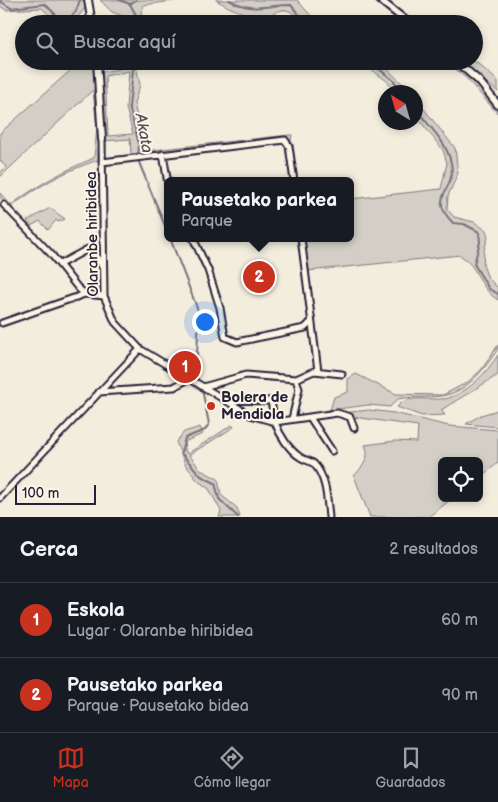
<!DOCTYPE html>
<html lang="es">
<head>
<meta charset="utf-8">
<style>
	body { margin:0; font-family:"Balsamiq Sans",sans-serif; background:#242831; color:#f1f3f6 }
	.controls { position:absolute; right:15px; bottom:15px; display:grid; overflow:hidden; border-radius:8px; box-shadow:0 2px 8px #0003 }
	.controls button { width:45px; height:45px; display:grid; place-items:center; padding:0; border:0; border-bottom:1px solid #363941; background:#171b24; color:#f1f3f6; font:25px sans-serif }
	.compass { position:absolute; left:378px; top:85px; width:45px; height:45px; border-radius:50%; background:#171b24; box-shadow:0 2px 8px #0003; rotate:323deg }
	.scale { position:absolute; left:15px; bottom:12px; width:81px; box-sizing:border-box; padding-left:5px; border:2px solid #22223b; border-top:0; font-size:14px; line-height:18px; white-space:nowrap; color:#22223b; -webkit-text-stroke:4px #fcf5e5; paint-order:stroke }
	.you { position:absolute; left:204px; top:321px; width:18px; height:18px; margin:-12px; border:4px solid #fff; border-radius:50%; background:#1a73e8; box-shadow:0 0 0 8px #1a73e833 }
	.badge { display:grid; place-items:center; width:32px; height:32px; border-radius:50%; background:#c8321e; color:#fff; font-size:16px; font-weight:700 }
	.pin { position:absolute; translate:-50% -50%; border:2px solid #fff; box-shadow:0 1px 5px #0006 }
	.popup { position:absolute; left:164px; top:177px; width:190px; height:65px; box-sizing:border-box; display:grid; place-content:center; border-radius:8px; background:#171b24; filter:drop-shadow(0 1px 4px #0005); font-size:16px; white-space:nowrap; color:#9ea1a6 }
	.popup b { font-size:19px; color:#f1f3f6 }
	.popup::after { content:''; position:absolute; left:50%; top:100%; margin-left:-10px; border:10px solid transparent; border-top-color:#171b24 }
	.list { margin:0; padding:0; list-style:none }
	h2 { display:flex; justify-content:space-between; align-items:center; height:65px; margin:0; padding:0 20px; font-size:21px }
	h2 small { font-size:16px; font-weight:400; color:#9ea1a6 }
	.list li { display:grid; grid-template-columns:32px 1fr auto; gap:15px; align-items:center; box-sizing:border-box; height:75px; padding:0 20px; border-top:1px solid #363941 }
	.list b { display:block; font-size:19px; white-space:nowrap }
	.list p { margin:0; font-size:16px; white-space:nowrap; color:#9ea1a6 }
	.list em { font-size:16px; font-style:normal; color:#9ea1a6 }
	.icon { flex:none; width:28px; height:28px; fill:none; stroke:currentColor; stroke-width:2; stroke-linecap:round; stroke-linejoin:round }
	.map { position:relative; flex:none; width:498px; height:517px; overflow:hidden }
	.search { position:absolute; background:#171b24; box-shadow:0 2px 8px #0003; left:15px; right:15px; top:15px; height:55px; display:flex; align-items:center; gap:12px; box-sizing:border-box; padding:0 18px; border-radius:28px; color:#9ea1a6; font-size:19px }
	.sheet { height:215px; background:#171b24 }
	nav { display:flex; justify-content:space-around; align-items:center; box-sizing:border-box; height:70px; border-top:1px solid #363941; background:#171b24; font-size:14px; color:#9ea1a6 }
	nav a { display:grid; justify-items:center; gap:2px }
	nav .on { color:#c8321e }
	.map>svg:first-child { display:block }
	.green { fill:#d4cfc6; stroke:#7b7880; fill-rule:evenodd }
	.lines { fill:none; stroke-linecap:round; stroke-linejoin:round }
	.stream { stroke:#75727b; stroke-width:2 }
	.minor-casing { stroke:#22223b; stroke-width:9 }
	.tertiary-casing { stroke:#22223b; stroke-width:10 }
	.minor { stroke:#fcf5e5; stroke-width:5 }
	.tertiary { stroke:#fcf5e5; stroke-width:6 }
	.poi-dot { fill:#c8321e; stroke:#fcf5e5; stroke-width:2 }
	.labels { text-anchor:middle; stroke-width:4; stroke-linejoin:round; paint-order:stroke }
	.street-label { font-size:15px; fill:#22223b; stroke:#fcf5e5 }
	.poi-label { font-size:15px; font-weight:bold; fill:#22223b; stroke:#fcf5e5; text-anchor:start }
	.water-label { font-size:16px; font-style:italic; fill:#525160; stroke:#fcf5e5 }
</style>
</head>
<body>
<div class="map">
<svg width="498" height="517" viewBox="0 0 498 517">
	<rect width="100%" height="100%" fill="#f3edde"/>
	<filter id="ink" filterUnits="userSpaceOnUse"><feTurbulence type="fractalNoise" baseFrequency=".02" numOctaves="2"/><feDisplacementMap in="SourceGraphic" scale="10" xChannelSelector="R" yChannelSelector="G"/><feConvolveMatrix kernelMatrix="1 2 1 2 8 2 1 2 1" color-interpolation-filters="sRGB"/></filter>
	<g filter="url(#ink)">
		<path class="green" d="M0 0H86L90 24H87L85 8C68 31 60 26 42 8L6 10 0 6Z
			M100 0H180L143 5 139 24H131L128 18 112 12Z
			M216 0H297L312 17 323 24H304C298 19 293 11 286 10 278 9 274 15 268 16 248 17 233 10 216 0Z
			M81 61H95L99 139 98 160C62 172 39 186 9 208L0 197V193L10 204 14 203C39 184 65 170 94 158L97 128 93 90 0 177V173L6 167 0 160V133Z
			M130 61H135L140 85 134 103 144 151 289 135H292L291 141 287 138 131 154 130 139 103 141 102 72 130 67ZM129 71 126 108 133 134 108 136 105 76Z
			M359 61H379L411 92H397L387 81Z
			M446 61H452L479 86 498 109V114L466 78Z
			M460 61H474L477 63 498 81V92Z
			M416 99 455 148 458 173 448 196 447 209 454 217 474 222 486 230 488 237 484 250 483 265 488 278 498 288V300C478 288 480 268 460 255L308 271 304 238H350V199L441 189 447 163 443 150 416 116Z
			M50 208 65 219 58 222 56 220 48 230 40 221 31 226 27 221Z
			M498 345V349C485 368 467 393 441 396 427 398 412 396 398 399L390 407 368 405 330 410 334 397 348 392V379L356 374 396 394 443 395 468 382 482 369Z
			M498 355V375L441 410 445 415 422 416 397 407C407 393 434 402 449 398 471 390 486 373 498 355Z
			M369 410 394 413 449 426 498 430V463L479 478V461H442V498H453L428 517H370L354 476C363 466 371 458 365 445L395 441 417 442 418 426 339 415 341 413Z
			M498 410V427L466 424 481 415Z
			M232 425 234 427 189 455 201 470 218 479 221 495 237 508 240 517H219L221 511 209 489 197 480 185 464 176 442 184 432 200 427 203 434 186 441 184 447 187 454Z"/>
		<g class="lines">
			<path class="stream" d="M119 0 130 4 136 0
				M229 0C253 13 267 5 291 5L300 16 313 24
				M0 1 11 8 45 4 58 17 70 18 76 11 80 0
				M130 4 137 17 136 24
				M134 61 129 107 139 144 138 160 168 233
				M369 61 393 80 403 92
				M416 109C428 125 447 142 451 163 457 191 426 196 453 223L464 224 479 232 480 242 474 264 489 289 498 294
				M170 238 199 313 196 375 199 382
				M202 389 209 424 205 430 185 438 181 453 201 476 215 483 219 499 238 517"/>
			<defs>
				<path id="minor" d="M102 139 104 296 115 322 140 349 250 415 275 422 337 413 350 417 354 428
					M163 154 168 184
					M102 162 285 140 289 146 294 181
					M4 205 51 254 78 288 85 294 104 296
					M193 238 208 270 220 308 225 337 237 342 305 328 311 322
					M301 238 318 371
					M60 264 88 249 93 251 103 268
					M2 323 85 294
					M203 387 246 375 296 379 314 371 342 374
					M99 392 174 387 188 379
					M226 400 271 401 273 412 269 420
					M292 419 299 389 296 379
					M311 419 332 451
					M275 422C279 434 289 450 300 457 304 460 311 461 314 464 327 478 327 500 329 517
					M0 498 140 349"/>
				<path id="tertiary" d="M88 0 92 24
					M380 0 410 24
					M97 61 102 139
					M456 61 479 81 498 105"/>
			</defs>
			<use href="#minor" class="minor-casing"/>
			<use href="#tertiary" class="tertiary-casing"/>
			<use href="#minor" class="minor"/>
			<use href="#tertiary" class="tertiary"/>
		</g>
	</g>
	<circle class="poi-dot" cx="211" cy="406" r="5"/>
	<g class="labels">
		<g class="street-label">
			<text transform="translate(92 234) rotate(-91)" y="5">Olaranbe hiribidea</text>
		</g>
		<g class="poi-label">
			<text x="221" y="402">Bolera de<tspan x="221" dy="17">Mendiola</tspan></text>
		</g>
		<g class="water-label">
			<text transform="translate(145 133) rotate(80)" y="6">Akata</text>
		</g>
	</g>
</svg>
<div class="controls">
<button><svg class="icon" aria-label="locate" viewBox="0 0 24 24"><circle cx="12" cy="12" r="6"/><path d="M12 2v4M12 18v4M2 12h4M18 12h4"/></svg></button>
</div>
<svg class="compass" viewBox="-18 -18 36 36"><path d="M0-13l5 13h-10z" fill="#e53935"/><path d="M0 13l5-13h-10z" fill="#9ea1a6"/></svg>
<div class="scale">100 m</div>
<div class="you"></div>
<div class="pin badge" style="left:185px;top:367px">1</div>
<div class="pin badge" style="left:259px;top:277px">2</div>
<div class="popup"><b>Pausetako parkea</b>Parque</div>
<div class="search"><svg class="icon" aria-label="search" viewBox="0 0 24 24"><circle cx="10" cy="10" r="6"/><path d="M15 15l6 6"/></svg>Buscar aquí</div>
</div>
<section class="sheet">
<h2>Cerca<small>2 resultados</small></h2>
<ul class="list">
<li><span class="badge">1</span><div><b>Eskola</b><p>Lugar · Olaranbe hiribidea</p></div><em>60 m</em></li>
<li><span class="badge">2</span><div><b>Pausetako parkea</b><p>Parque · Pausetako bidea</p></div><em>90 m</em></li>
</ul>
</section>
<nav>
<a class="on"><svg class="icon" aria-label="map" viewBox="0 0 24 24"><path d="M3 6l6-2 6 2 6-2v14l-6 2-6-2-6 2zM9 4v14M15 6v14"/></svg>Mapa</a>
<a><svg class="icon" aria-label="directions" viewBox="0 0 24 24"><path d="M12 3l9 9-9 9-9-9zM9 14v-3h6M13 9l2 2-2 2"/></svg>Cómo llegar</a>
<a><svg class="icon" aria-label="saved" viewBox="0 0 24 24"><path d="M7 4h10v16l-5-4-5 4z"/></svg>Guardados</a>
</nav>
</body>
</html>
